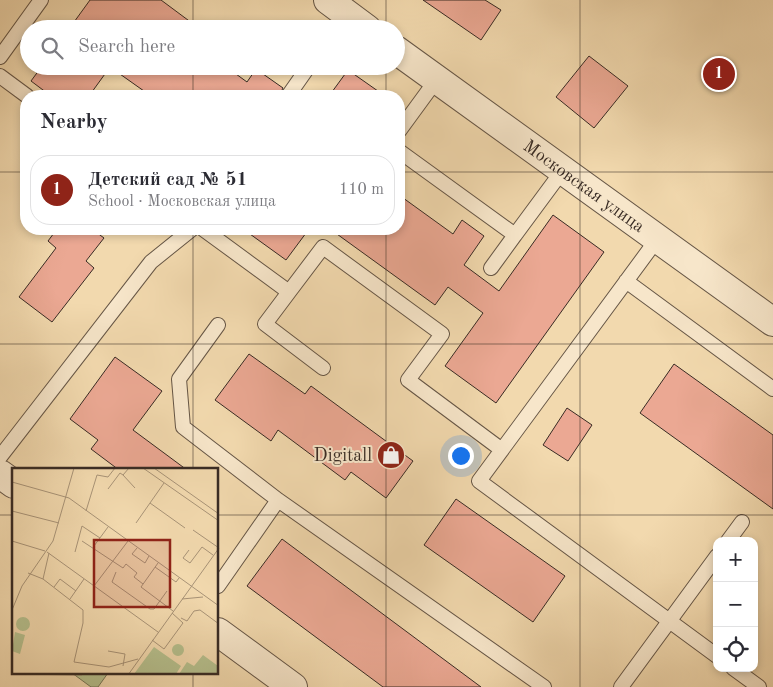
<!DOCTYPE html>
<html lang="en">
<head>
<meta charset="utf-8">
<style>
	body { margin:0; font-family:"Old Standard TT",serif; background:#f7f7f7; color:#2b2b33 }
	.controls { position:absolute; right:15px; bottom:15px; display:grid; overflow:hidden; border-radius:10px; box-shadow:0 2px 8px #0003 }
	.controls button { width:45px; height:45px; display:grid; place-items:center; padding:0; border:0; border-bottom:1px solid #e1e1e2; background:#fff; color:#2b2b33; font:25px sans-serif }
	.you { position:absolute; left:460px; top:455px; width:18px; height:18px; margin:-12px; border:4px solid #fff; border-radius:50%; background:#1a73e8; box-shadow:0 0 0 8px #1a73e833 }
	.badge { display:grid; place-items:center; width:32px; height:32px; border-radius:50%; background:#8f2418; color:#fff; font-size:16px; font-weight:700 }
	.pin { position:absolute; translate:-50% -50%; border:2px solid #fff; box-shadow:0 1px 5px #0006 }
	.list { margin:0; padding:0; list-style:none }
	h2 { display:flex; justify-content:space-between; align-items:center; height:65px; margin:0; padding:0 20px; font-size:21px }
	h2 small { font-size:16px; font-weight:400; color:#7c7c81 }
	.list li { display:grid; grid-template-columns:32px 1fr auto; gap:15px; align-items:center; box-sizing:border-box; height:70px; margin:0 10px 10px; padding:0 10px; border:1px solid #e1e1e2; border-radius:20px }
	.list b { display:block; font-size:19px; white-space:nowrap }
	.list p { margin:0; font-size:16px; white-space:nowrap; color:#7c7c81 }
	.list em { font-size:16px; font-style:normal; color:#7c7c81 }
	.icon { flex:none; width:28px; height:28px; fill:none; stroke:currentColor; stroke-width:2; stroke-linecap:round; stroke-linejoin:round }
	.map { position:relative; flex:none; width:773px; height:687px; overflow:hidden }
	.search { position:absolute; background:#fff; box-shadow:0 2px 8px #0003; left:20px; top:20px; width:385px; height:55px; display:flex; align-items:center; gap:12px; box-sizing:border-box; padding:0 18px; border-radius:28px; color:#7c7c81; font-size:19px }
	.panel { position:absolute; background:#fff; box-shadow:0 2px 8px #0003; left:20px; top:90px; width:385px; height:145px; border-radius:20px }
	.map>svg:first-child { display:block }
	.green { fill:#b6c08e; stroke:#777659 }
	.building { fill:#eba893; stroke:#382b24 }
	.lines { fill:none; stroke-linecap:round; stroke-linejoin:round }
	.lane-casing { stroke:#665646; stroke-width:16 }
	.street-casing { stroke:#665646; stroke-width:30 }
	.lane { stroke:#f7e6ca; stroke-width:14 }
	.street { stroke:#f7e6ca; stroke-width:28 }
	.grid { fill:none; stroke:#382b24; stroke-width:1; stroke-opacity:0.55 }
	.labels { text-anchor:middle; stroke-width:4; stroke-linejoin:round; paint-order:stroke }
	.street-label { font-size:18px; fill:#382b24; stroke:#f7e6ca }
	.poi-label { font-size:18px; fill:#382b24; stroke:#f7e6ca; text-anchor:end }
	.inset-road { fill:none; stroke:#a89377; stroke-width:1 }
	.view { fill:#8f2418; fill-opacity:0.15; stroke:#8f2418; stroke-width:2.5 }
	.inset-edge { fill:none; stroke:#382b24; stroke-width:2.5 }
</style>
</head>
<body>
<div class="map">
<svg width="773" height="687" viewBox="0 0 773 687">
	<rect width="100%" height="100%" fill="#f2d9ae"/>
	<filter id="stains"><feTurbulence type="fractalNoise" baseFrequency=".004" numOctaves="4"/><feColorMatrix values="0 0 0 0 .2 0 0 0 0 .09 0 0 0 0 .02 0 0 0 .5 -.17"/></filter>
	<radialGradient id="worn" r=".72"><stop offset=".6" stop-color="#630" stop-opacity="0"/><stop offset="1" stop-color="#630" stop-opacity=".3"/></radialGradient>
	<path class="green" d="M72 673H108L98 687H91Z"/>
	<path class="building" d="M90 0H161L200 29H69Z
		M423 0H485L501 10 481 40Z
		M589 56 628 86 594 128 556 97Z
		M42 66H225L247 82 256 69 283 88 279 96H151L110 67 89 96H51L31 81Z
		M348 70 385 96H329Z
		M399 195 453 234 462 220 484 236 464 265 499 291 553 215 604 252 496 403 445 366 483 313 448 287 435 305 330 229H399Z
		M57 229H92L104 238 86 261 94 268 52 322 19 297 56 248 48 241Z
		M243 229H309L286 260Z
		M249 354 305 394 311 386 413 461 386 498 351 472 345 480 278 430 271 441 215 400Z
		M115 357 162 391 133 430 187 470H119L91 449 98 440 70 419Z
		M674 364 773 435V509L640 413Z
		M567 408 592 425 568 461 543 445Z
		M456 499 565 576 533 622 424 545Z
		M282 539 481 687H383L247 586Z"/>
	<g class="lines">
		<defs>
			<path id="lane" d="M336 29 346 13
				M0 57 41 0
				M0 76 27 96
				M288 96 309 66
				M399 131 437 79
				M399 151 515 235 563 170
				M203 229 289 292 323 247 442 334 408 380 502 450
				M658 238 479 481 717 656
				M491 268 515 235
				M626 281 773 389
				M289 292 265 324 323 368
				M218 325 179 379 183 427 278 500 544 687
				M0 457 151 262 192 229
				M728 541 742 522
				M218 586 278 500
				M733 668 759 687
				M621 687 717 556"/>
			<g id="street">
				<path d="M328 0 367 29"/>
				<path id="s1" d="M396 50 773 322"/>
				<path d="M0 474 14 484"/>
				<path d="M218 632 293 687"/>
			</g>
		</defs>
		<use href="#lane" class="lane-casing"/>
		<use href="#street" class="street-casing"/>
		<use href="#lane" class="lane"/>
		<use href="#street" class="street"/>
	</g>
	<path class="grid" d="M193 0V29M386 0V29M580 0V687M193 66V96M386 66V96M0 172H26M399 172H773M193 229V470M386 229V687M0 344H773M0 515H14M218 515H773M193 673V687"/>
	<defs>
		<symbol id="shop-disc" viewBox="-11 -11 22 22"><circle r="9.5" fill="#8f2418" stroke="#f7e6ca"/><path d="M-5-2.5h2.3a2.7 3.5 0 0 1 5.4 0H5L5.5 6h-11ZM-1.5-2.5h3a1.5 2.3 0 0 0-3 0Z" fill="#fff"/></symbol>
	</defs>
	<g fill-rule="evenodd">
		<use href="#shop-disc" x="375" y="439" width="32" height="32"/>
	</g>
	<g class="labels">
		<g class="street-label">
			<text dy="6" stroke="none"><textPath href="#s1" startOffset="232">Московская улица</textPath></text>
		</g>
		<g class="poi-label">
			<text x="372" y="461">Digitall</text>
		</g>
	</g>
	<g transform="translate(12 468)">
		<rect width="206" height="206" fill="#f2d9ae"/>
		<path d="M4 156a7 7 0 1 1 14 0a7 7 0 1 1-14 0ZM3 164 13 167 8 186 0 183ZM160 182a6 6 0 1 1 12 0a6 6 0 1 1-12 0ZM142 179 169 198 164 206H122ZM191 187 206 198V206H167L175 194 182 198Z" fill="#b6c08e"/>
		<path class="inset-road" d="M131 0 207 53M142 0 207 46M111 7 123 20M0 14 57 30 207 138M96 21 108 5 111 7 117 0M138 35 173 60M0 43 47 55M74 43 85 7 96 9 103 0M124 55 152 15M181 62 207 80M0 73 33 83M70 73 111 100 114 96 125 105 122 109 131 116M82 78 96 59M125 80 120 86 133 95 137 88M177 82 171 90 178 95 190 79 201 87M35 84 146 164M63 84 70 58 88 70M146 95 129 119 161 143M143 99 164 114 167 110M104 104 100 114 138 141H142L155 123M16 105 31 111 71 142V155L62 194 97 199 126 191M31 111 37 85M82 118 116 73M42 119 48 111 64 123M58 131 72 111M170 131 191 129M0 142 10 118 41 73 62 0M169 150 175 153 182 143 188 142 207 156M140 172 152 181 171 155 160 145M96 183 113 186 111 198M0 206 70 207M116 207 207 80"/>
		<path class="view" d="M82 72H158V139H82Z"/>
		<rect width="206" height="206" class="inset-edge"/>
	</g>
	<rect width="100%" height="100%" filter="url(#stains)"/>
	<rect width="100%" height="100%" fill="url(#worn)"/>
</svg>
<div class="controls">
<button>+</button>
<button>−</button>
<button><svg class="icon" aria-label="locate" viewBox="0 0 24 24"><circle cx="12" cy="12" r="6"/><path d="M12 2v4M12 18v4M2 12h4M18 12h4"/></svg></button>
</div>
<div class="you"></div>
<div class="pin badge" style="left:719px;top:74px">1</div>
<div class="search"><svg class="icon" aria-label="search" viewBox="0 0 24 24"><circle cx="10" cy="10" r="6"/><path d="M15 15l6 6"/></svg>Search here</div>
<section class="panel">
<h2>Nearby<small></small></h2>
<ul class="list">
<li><span class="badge">1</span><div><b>Детский сад № 51</b><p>School · Московская улица</p></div><em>110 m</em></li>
</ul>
</section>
</div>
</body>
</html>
